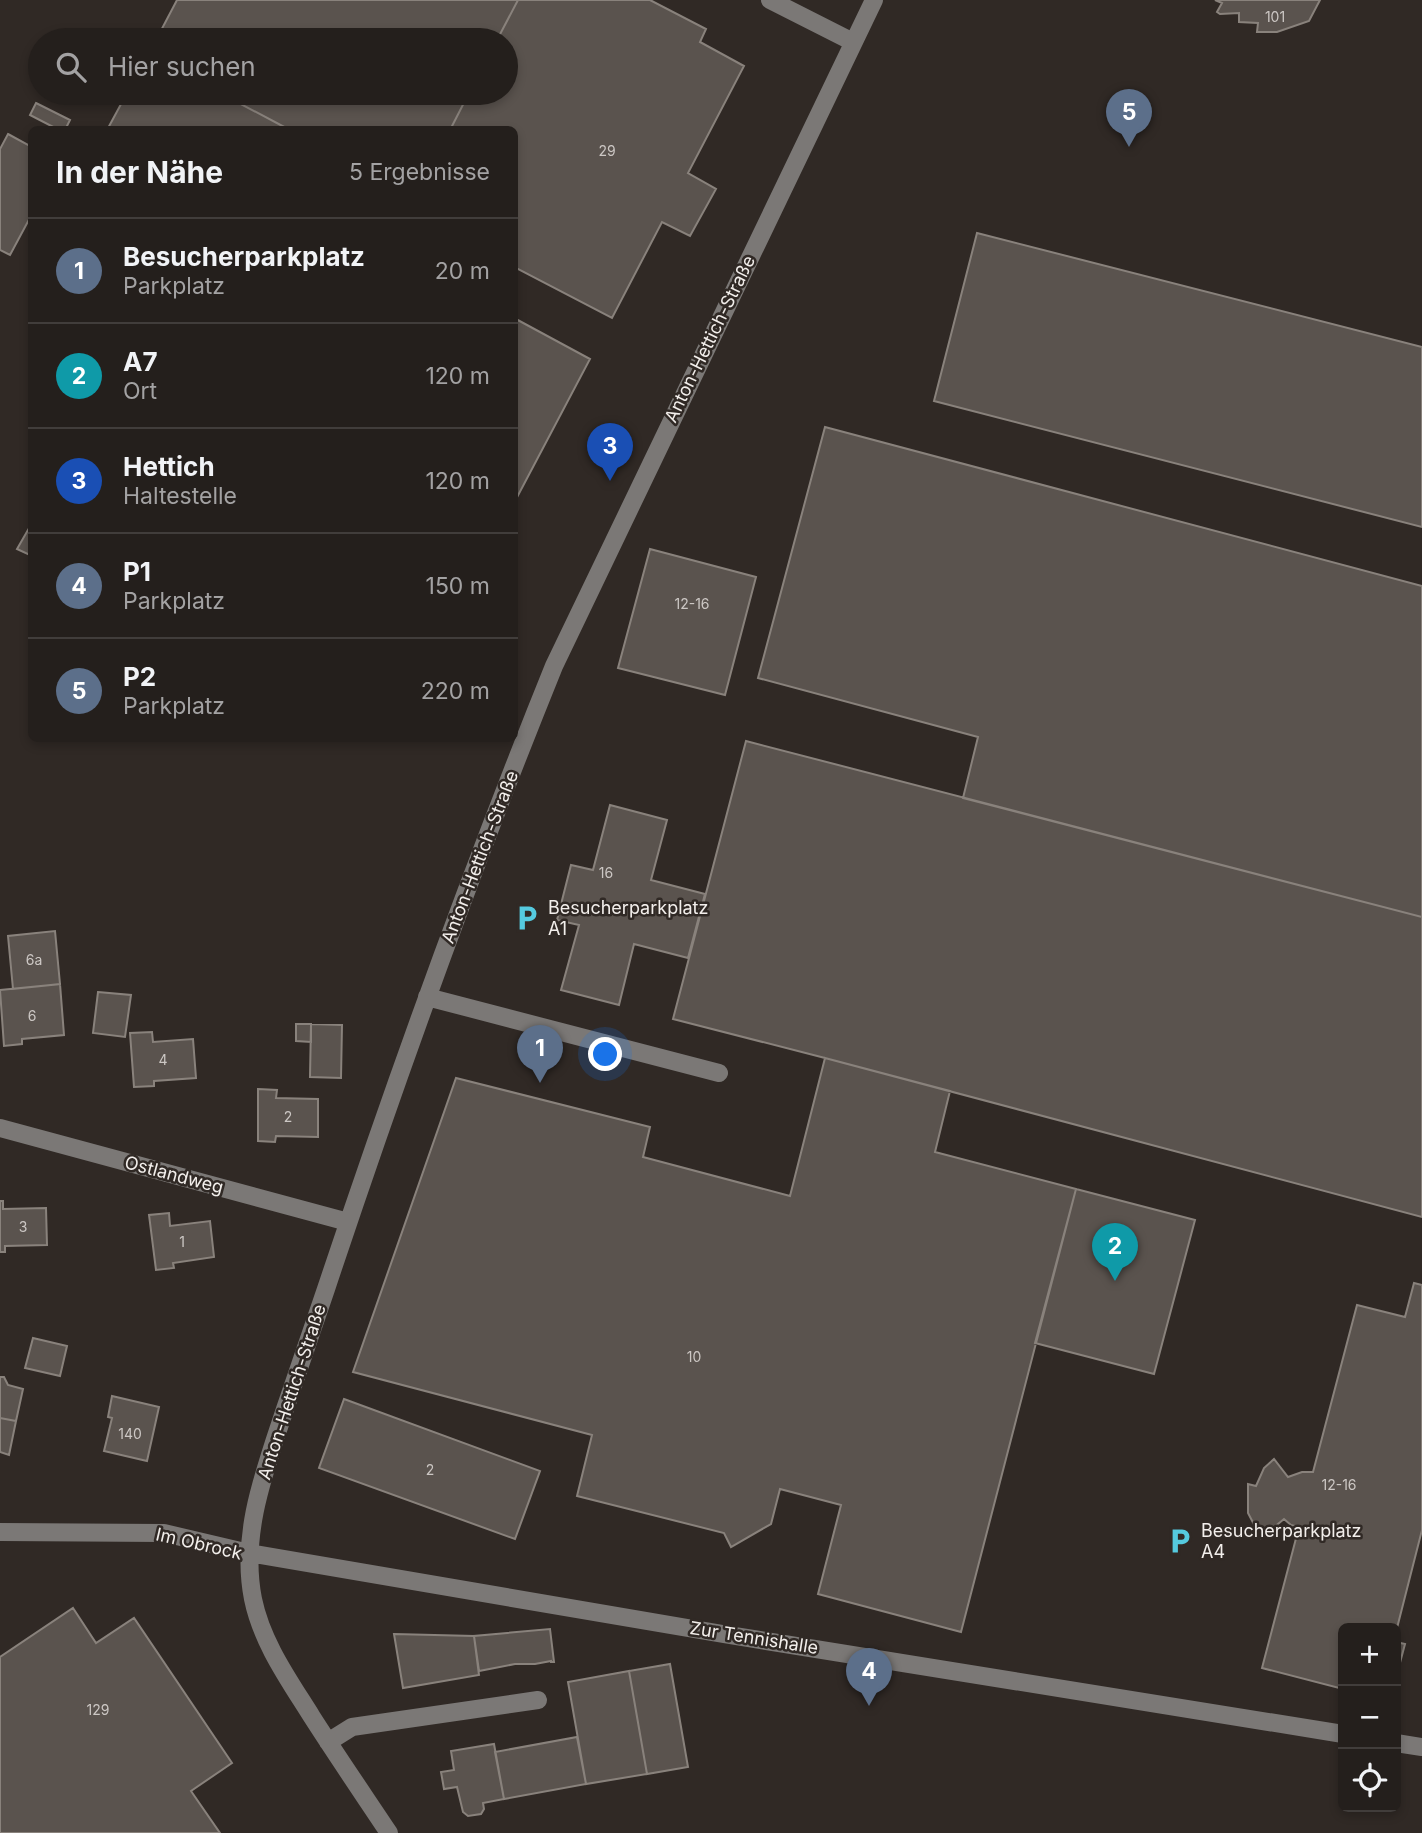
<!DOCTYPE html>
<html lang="de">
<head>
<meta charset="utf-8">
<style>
	body { margin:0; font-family:Inter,sans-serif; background:#2c2725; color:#f1f3f6 }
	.controls { position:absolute; right:21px; bottom:21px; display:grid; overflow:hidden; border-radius:10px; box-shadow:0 4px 10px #0003 }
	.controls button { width:63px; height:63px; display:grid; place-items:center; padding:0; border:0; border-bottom:2px solid #413d3b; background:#241f1c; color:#f1f3f6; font:35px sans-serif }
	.you { position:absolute; left:606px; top:1055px; width:24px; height:24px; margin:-18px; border:5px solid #fff; border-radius:50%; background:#1a73e8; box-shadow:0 0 0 10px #1a73e833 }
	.badge { display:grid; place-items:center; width:46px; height:46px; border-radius:50%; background:#db2777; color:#fff; font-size:23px; font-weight:700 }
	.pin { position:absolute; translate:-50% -58px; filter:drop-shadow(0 2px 4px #0008) }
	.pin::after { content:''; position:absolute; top:37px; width:24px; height:21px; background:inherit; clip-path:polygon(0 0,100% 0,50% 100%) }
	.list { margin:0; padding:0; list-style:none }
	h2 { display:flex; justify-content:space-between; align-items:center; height:91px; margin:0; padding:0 28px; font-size:30px }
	h2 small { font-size:23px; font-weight:400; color:#a3a2a3 }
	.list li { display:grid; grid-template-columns:46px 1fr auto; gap:21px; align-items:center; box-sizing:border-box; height:105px; padding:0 28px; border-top:2px solid #413d3b }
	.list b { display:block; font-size:26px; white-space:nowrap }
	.list p { margin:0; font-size:23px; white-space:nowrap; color:#a3a2a3 }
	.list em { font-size:23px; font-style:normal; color:#a3a2a3 }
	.icon { flex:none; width:38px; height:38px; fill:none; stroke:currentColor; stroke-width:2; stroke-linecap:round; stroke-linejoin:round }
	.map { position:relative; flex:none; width:1422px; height:1833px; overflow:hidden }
	.search { position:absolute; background:#241f1c; box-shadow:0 4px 10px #0003; left:28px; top:28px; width:490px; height:77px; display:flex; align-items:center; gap:18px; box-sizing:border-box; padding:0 24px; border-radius:38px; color:#a3a2a3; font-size:26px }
	.panel { position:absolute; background:#241f1c; box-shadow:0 4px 10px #0003; left:28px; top:126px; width:490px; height:616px; border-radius:10px }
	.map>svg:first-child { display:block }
	.building { fill:#5a534e; stroke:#89827c; stroke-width:2 }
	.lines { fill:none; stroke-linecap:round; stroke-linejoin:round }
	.minor { stroke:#7b7876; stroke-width:18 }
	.labels { text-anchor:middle; stroke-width:5; stroke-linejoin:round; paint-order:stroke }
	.number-label { font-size:14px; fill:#ccc7c4 }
	.street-label { font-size:18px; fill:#f2eeeb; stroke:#302925 }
	.poi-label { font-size:18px; fill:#f2eeeb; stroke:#302925; text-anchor:start }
</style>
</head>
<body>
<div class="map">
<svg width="1422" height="1833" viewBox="0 0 1422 1833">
	<rect width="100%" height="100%" fill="#302925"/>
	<path class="building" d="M177 0H518L497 40H156Z
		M518 0H650L706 29 700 42 744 66 688 173 716 189 690 236 662 222 612 318 514 267V130H450L469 93H506V40H497Z
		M1215 0H1320L1309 21 1277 32H1257L1258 23 1239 22V13L1220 14 1217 12 1222 3Z
		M127 93H220L290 130H107Z
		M220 93H469L450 130H290Z
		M36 103 70 120 65 130H59L30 115Z
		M8 134 32 147V214L10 255 0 250V149Z
		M977 233 1422 347V527L934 401Z
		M514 318 590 359 514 503Z
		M825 427 1422 586V917L963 798 978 737 758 678Z
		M32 523V556L17 549Z
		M650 549 756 577 725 695 618 668Z
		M746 741 1422 917V1217L825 1058 673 1019Z
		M610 805 667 820 651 880 705 894 688 958 634 944 619 1005 561 990 579 925 557 920 571 865 593 870Z
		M55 931 60 984 13 989 8 936Z
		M60 984 64 1035 22 1039V1044L4 1046 0 990Z
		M98 992 131 995 125 1037 93 1033Z
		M296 1024H311V1042L296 1041Z
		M311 1024 342 1025 341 1078 310 1077Z
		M152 1032 153 1042 193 1039 196 1078 154 1081V1086L134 1087 130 1033Z
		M825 1058 950 1091 935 1152 1076 1189 961 1632 818 1594 841 1505 780 1489 771 1524 731 1547 724 1533 577 1496 592 1435 353 1372 456 1078 650 1127 643 1157 790 1196Z
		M258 1089 277 1090 276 1098 318 1099V1137L276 1136 275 1142 258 1141Z
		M1076 1189 1195 1220 1154 1374 1035 1343Z
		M0 1201H3V1209L46 1208 47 1245 5 1246V1252H0Z
		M169 1213 170 1226 210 1221 214 1257 173 1263 174 1268 156 1270 149 1215Z
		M1414 1283 1422 1285V1530L1396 1632V1628H1343V1689L1262 1668 1299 1527 1291 1525 1284 1519 1261 1538 1248 1513V1484L1256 1486 1264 1468 1274 1459 1288 1477 1302 1472H1313L1357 1305 1405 1317Z
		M33 1338 67 1346 60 1376 25 1368Z
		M0 1377H4L8 1385 23 1389 16 1421 0 1418Z
		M112 1396 159 1407 147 1461 104 1451 112 1418 108 1417Z
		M344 1399 540 1471 515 1539 319 1468Z
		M0 1418 16 1421 9 1455 0 1452Z
		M73 1608 96 1643 134 1618 232 1763 191 1791 220 1833H0V1657Z
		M550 1629 554 1662H551V1661L535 1664H515L479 1671 474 1636Z
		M394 1634 474 1636 479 1675 403 1688Z
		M1396 1642 1405 1644 1397 1674H1396Z
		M670 1664 688 1767 647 1774 629 1671Z
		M629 1671 647 1774 586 1784 568 1682Z
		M577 1737 586 1784 504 1799 495 1752Z
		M494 1744 504 1799 483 1803 484 1809 481 1814 468 1816 463 1812 457 1787 444 1789 441 1772 454 1770 451 1751Z"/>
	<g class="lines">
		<path class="minor" d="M770 0 853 42
			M427 997 719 1073
			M0 1128 348 1222
			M0 1532 164 1533 249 1553 723 1634 1343 1734
			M328 1742 352 1727 538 1700
			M1396 1743 1422 1747
			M389 1833C363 1794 337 1756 312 1717 289 1680 262 1643 253 1599 240 1534 265 1470 285 1409 299 1369 312 1329 326 1289 396 1079 471 871 554 666L874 0"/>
	</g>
	<defs>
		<symbol id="parking-bare" viewBox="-9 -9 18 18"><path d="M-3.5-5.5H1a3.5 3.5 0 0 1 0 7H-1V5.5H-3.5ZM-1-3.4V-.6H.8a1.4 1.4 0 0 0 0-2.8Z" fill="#55cadf" stroke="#302925" stroke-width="2.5" paint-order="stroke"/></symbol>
	</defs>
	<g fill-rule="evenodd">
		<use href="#parking-bare" x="508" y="899" width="38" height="38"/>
		<use href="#parking-bare" x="1161" y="1522" width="38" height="38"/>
	</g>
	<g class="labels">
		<g class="number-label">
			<text x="1275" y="22">101</text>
			<text x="607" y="156">29</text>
			<text x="692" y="609">12-16</text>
			<text x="606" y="878">16</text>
			<text x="34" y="965">6a</text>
			<text x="32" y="1021">6</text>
			<text x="163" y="1065">4</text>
			<text x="288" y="1122">2</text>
			<text x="23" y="1232">3</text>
			<text x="182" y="1247">1</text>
			<text x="694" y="1362">10</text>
			<text x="130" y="1439">140</text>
			<text x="430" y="1475">2</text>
			<text x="1339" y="1490">12-16</text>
			<text x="98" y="1715">129</text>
		</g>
		<g class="street-label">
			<text transform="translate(710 339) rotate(-64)" y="6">Anton-Hettich-Straße</text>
			<text transform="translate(480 857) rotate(-69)" y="6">Anton-Hettich-Straße</text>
			<text transform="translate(174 1175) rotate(15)" y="6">Ostlandweg</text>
			<text transform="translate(292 1392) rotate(-72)" y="6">Anton-Hettich-Straße</text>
			<text transform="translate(199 1544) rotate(13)" y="6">Im Obrock</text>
			<text transform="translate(754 1638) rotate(9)" y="6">Zur Tennishalle</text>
		</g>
		<g class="poi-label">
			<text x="548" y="914">Besucherparkplatz<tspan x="548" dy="21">A1</tspan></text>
			<text x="1201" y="1537">Besucherparkplatz<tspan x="1201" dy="21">A4</tspan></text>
		</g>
	</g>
</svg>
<div class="controls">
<button>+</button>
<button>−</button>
<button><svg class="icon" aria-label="locate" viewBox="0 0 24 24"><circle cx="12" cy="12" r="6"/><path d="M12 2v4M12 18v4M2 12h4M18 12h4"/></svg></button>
</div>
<div class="you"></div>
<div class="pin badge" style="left:540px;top:1083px;background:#5c6f8a">1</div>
<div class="pin badge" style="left:1115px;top:1281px;background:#0f9aa8">2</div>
<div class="pin badge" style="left:610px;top:481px;background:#1a4fb4">3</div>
<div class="pin badge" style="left:869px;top:1706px;background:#5c6f8a">4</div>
<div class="pin badge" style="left:1129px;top:147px;background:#5c6f8a">5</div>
<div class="search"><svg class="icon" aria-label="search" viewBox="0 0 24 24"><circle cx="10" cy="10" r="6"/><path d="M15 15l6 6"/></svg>Hier suchen</div>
<section class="panel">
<h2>In der Nähe<small>5 Ergebnisse</small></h2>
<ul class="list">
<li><span class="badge" style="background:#5c6f8a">1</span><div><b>Besucherparkplatz</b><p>Parkplatz</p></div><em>20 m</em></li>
<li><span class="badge" style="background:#0f9aa8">2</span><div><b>A7</b><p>Ort</p></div><em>120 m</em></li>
<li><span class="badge" style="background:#1a4fb4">3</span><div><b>Hettich</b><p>Haltestelle</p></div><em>120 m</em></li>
<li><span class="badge" style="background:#5c6f8a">4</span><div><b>P1</b><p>Parkplatz</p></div><em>150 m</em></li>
<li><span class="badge" style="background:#5c6f8a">5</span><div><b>P2</b><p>Parkplatz</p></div><em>220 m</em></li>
</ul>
</section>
</div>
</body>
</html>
